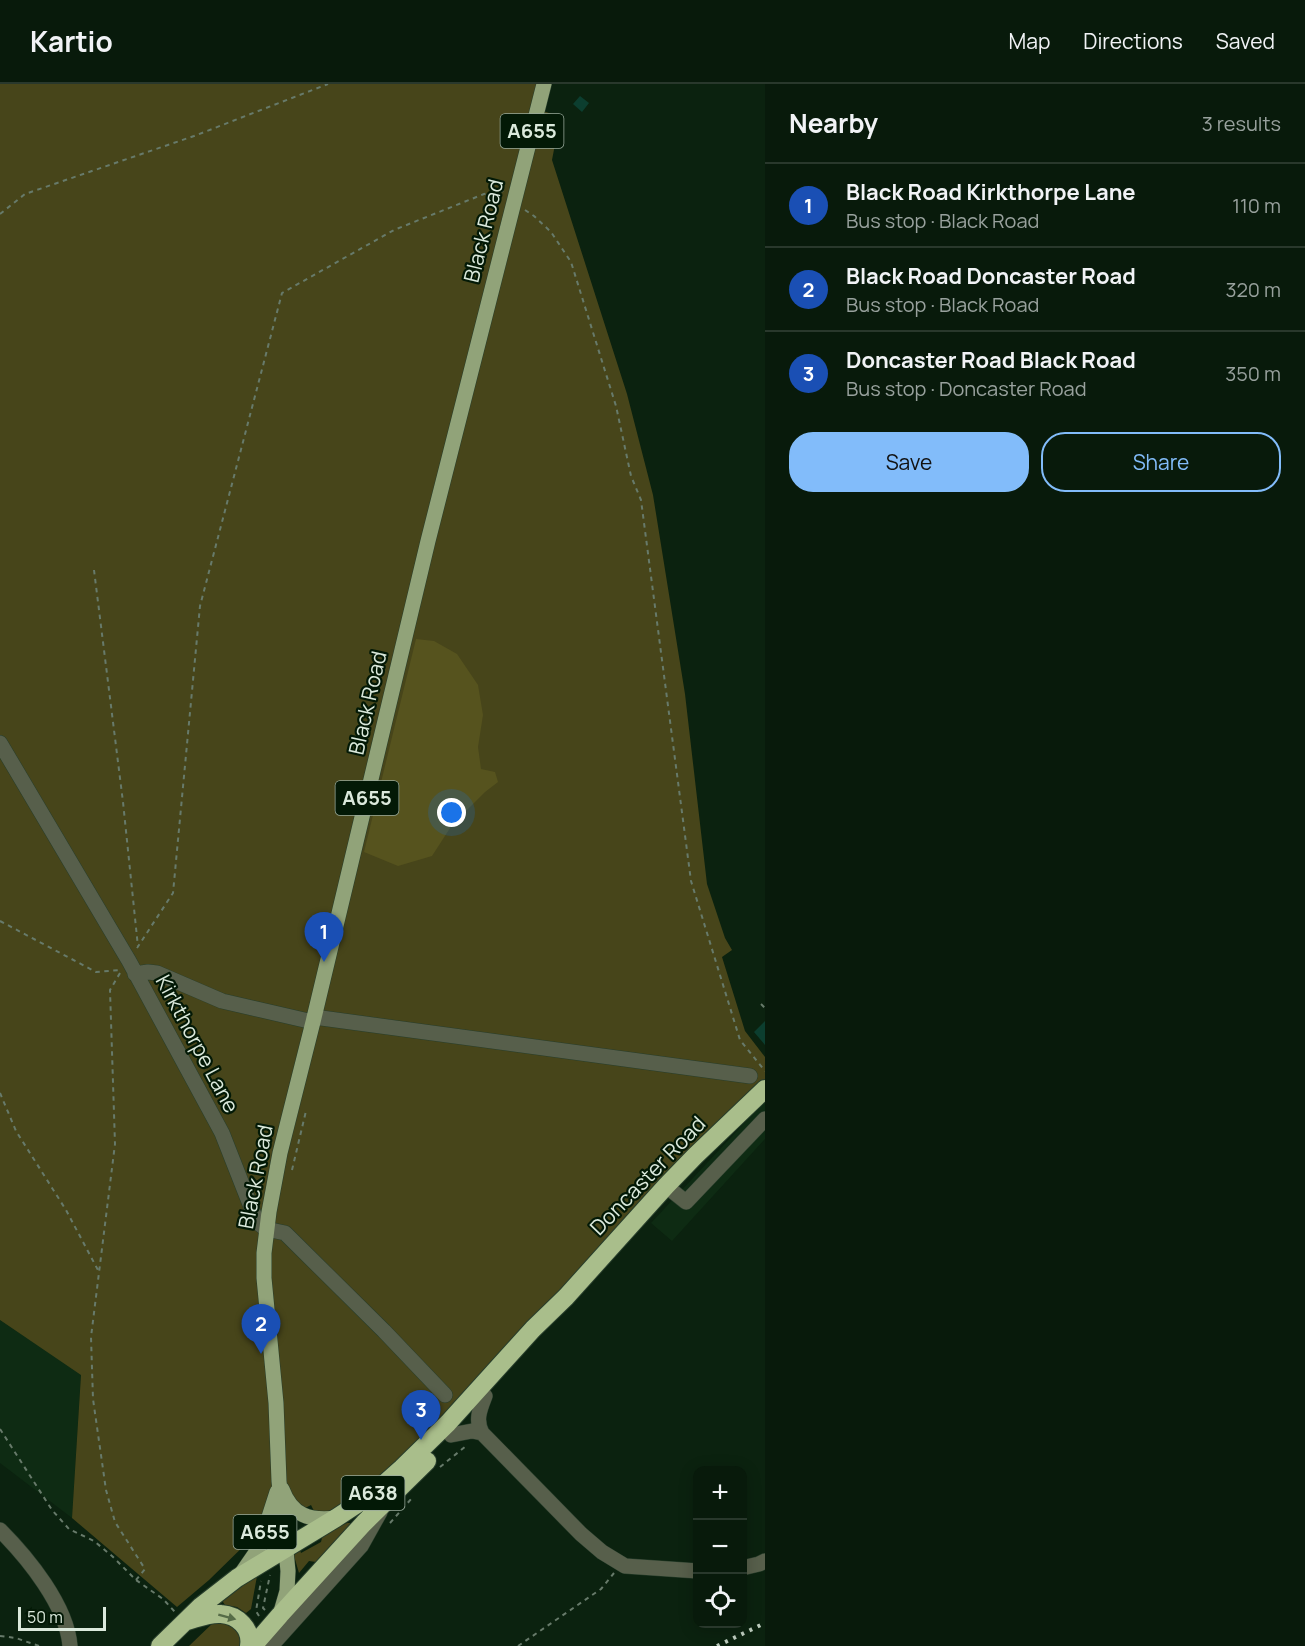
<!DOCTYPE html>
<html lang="en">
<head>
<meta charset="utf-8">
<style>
	body { margin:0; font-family:Manrope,sans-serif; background:#112314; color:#f1f3f6 }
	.controls { position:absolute; right:18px; bottom:18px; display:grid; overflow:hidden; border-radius:12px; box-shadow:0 3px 15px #0003 }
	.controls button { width:54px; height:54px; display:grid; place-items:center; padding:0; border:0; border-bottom:2px solid #29382c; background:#081a0b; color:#f1f3f6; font:30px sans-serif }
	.scale { position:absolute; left:18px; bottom:15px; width:88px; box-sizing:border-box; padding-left:6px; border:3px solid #dbe9dc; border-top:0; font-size:16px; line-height:21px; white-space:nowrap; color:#dbe9dc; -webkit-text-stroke:4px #031906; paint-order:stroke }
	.you { position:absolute; left:452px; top:729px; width:21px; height:21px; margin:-15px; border:4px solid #fff; border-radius:50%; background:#1a73e8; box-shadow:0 0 0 9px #1a73e833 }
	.badge { display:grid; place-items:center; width:39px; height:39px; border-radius:50%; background:#82bcfa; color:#fff; font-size:20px; font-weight:700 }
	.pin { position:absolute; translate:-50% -50px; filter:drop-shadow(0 2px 3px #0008) }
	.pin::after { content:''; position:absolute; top:32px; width:21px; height:18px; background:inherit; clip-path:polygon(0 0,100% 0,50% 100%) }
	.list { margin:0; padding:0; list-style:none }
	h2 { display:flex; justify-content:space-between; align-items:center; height:78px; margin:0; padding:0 24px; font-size:26px }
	h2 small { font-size:20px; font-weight:400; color:#98a19d }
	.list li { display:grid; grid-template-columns:39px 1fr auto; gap:18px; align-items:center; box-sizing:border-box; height:84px; padding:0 24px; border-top:2px solid #29382c }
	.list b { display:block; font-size:22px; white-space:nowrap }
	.list p { margin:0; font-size:20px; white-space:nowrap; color:#98a19d }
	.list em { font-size:20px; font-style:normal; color:#98a19d }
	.actions { display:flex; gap:12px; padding:18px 24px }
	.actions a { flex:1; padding:14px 0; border:2px solid #82bcfa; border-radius:24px; text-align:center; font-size:21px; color:#82bcfa }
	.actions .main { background:#82bcfa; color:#111 }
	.icon { flex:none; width:33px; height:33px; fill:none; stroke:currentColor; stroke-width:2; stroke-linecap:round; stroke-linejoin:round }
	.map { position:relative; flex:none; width:765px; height:1562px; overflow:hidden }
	header { display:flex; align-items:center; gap:36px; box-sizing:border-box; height:84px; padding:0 30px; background:#081a0b; border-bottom:2px solid #29382c }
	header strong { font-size:28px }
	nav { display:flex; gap:33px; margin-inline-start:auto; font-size:21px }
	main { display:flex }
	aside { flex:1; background:#081a0b }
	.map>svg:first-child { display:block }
	.built { fill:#0e2b13 }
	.green { fill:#47451a }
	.forest { fill:#56531e }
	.building { fill:#0c3e2f }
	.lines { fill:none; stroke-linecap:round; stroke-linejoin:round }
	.minor-casing { stroke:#283e2c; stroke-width:16 }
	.major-casing { stroke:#283e2c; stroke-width:16 }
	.highway-casing { stroke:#283e2c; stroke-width:20 }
	.path { stroke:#677a6a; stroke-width:2; stroke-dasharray:4.5 4.5; stroke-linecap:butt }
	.minor { stroke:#575f4b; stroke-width:15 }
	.major { stroke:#91a379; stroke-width:15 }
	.highway { stroke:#a9be8b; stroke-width:18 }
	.rail { stroke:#bdccbe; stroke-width:4; stroke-dasharray:3 6; stroke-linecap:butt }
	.oneway { fill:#566c48 }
	.labels { text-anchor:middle; stroke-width:4.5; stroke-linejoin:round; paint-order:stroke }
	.shield { fill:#031906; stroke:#9aab9c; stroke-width:1.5 }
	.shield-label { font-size:20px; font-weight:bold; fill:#dbe9dc }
	.street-label { font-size:21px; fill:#dbe9dc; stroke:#031906 }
</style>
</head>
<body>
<header>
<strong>Kartio</strong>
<nav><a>Map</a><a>Directions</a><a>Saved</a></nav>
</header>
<main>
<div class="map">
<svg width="765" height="1562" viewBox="0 0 765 1562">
	<rect width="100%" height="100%" fill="#0b220f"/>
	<path class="built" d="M765 1017V1055L672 1157 651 1139Z
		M0 1236 81 1290 72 1434 0 1379Z"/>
	<path class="green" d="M0 0H544L537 25 552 30 563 45 557 50 552 76 627 310 653 411 685 610 707 800 725 854 732 866 722 873 745 947 765 973V1003L460 1325 336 1434 314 1427 311 1421 257 1449 209 1496 177 1523 72 1434 81 1291 0 1236Z
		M347 1439H350V1441L316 1478 309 1477 299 1489 292 1465 299 1463 301 1469 321 1458 323 1450Z
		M254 1492H257L251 1525 246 1529 237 1523 225 1521 223 1518 224 1513Z
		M216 1536 243 1546 240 1562H189Z"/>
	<path class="forest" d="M416 555 434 557 457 570 478 601 483 631 478 663 481 685 495 688 498 698 485 708 452 741 432 772 398 782 364 768Z"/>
	<path class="building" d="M580 12 589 19 582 28 573 20Z
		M765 937V961L754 948Z"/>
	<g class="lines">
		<defs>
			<path id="minor" d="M0 659 129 877 222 1049 257 1138 266 1145 285 1149 384 1247 445 1311
				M135 890 148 888 157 889 222 917 313 938
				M314 933 750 992
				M666 1102 686 1118 765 1035
				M485 1312C480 1325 475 1336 482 1349L581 1450 602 1468 625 1482 698 1487
				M451 1351 472 1347 482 1349
				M0 1446C28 1474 67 1522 70 1562
				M742 1484 759 1480 765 1477
				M271 1562 361 1462 380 1428"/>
			<path id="major" d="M282 1405C292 1432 310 1437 336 1434
				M241 1490 259 1464 277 1408
				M280 1531 287 1507 288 1487 279 1397 276 1319 264 1194V1169L269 1128 280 1069 313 938 428 457 544 0"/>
			<path id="highway" d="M187 1537C198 1534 210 1529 221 1530 238 1531 252 1545 249 1562
				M160 1562 201 1522 237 1494 336 1434 374 1409 402 1384 448 1339 533 1245 566 1213 666 1102 695 1072 765 1005
				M253 1562 280 1531 364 1439 427 1377"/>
		</defs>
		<use href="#minor" class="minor-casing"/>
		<use href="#major" class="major-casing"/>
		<use href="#highway" class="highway-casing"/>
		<path class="path" d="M525 126 534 132 551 148 571 178 616 322 631 392 641 416 691 797 740 956 765 987
			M0 130 25 110 194 52 328 0
			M94 486 123 718 138 863
			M0 837 96 888 120 886
			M137 864 173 809 200 522 282 209 394 146 484 110 504 107
			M120 889 110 906 115 1060 91 1253 93 1315 106 1406 115 1438 145 1485 136 1496
			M761 920 765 924
			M0 1009 16 1047 66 1126 99 1188
			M292 1086 306 1027
			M0 1345 52 1426 69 1445 94 1457 112 1472 136 1496 163 1515 175 1528
			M440 1383 466 1362
			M390 1439 412 1414
			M265 1526 263 1524 270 1491
			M259 1532 256 1527 261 1497
			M0 1552 16 1554 39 1562
			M518 1562 601 1505 614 1489"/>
		<use href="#minor" class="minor"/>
		<use href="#major" class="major"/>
		<use href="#highway" class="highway"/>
		<path class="rail" d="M717 1562 765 1539"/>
	</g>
	<defs><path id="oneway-solid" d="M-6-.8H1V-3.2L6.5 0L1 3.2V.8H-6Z" transform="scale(1.5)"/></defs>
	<use class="oneway" href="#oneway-solid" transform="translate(227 1533) rotate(15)"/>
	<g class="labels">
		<g class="shield">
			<rect x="500.5" y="30" width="63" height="34" rx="4.5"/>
			<rect x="335.5" y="697" width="63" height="34" rx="4.5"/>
			<rect x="341.5" y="1392" width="63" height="34" rx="4.5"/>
			<rect x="233.5" y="1431" width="63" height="34" rx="4.5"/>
		</g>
		<g class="shield-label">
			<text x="532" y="54">A655</text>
			<text x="367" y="721">A655</text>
			<text x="373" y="1416">A638</text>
			<text x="265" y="1455">A655</text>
		</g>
		<g class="street-label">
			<text transform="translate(484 147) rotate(-76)" y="7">Black Road</text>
			<text transform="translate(368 619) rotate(-77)" y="7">Black Road</text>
			<text transform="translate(197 960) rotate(62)" y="7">Kirkthorpe Lane</text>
			<text transform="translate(648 1092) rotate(-46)" y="7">Doncaster Road</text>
			<text transform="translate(256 1093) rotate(-79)" y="7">Black Road</text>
		</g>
	</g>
</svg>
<div class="controls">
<button>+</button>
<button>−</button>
<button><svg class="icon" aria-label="locate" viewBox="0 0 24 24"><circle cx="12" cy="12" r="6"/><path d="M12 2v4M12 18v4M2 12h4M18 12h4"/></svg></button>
</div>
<div class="scale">50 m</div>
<div class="you"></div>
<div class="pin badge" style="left:324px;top:878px;background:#1a4fb4">1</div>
<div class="pin badge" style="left:261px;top:1270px;background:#1a4fb4">2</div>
<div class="pin badge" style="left:421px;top:1356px;background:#1a4fb4">3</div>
</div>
<aside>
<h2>Nearby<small>3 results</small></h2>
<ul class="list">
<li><span class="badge" style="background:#1a4fb4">1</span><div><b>Black Road Kirkthorpe Lane</b><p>Bus stop · Black Road</p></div><em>110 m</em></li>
<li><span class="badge" style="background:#1a4fb4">2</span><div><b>Black Road Doncaster Road</b><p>Bus stop · Black Road</p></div><em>320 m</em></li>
<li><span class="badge" style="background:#1a4fb4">3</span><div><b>Doncaster Road Black Road</b><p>Bus stop · Doncaster Road</p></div><em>350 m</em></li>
</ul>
<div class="actions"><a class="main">Save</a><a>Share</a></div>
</aside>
</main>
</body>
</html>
